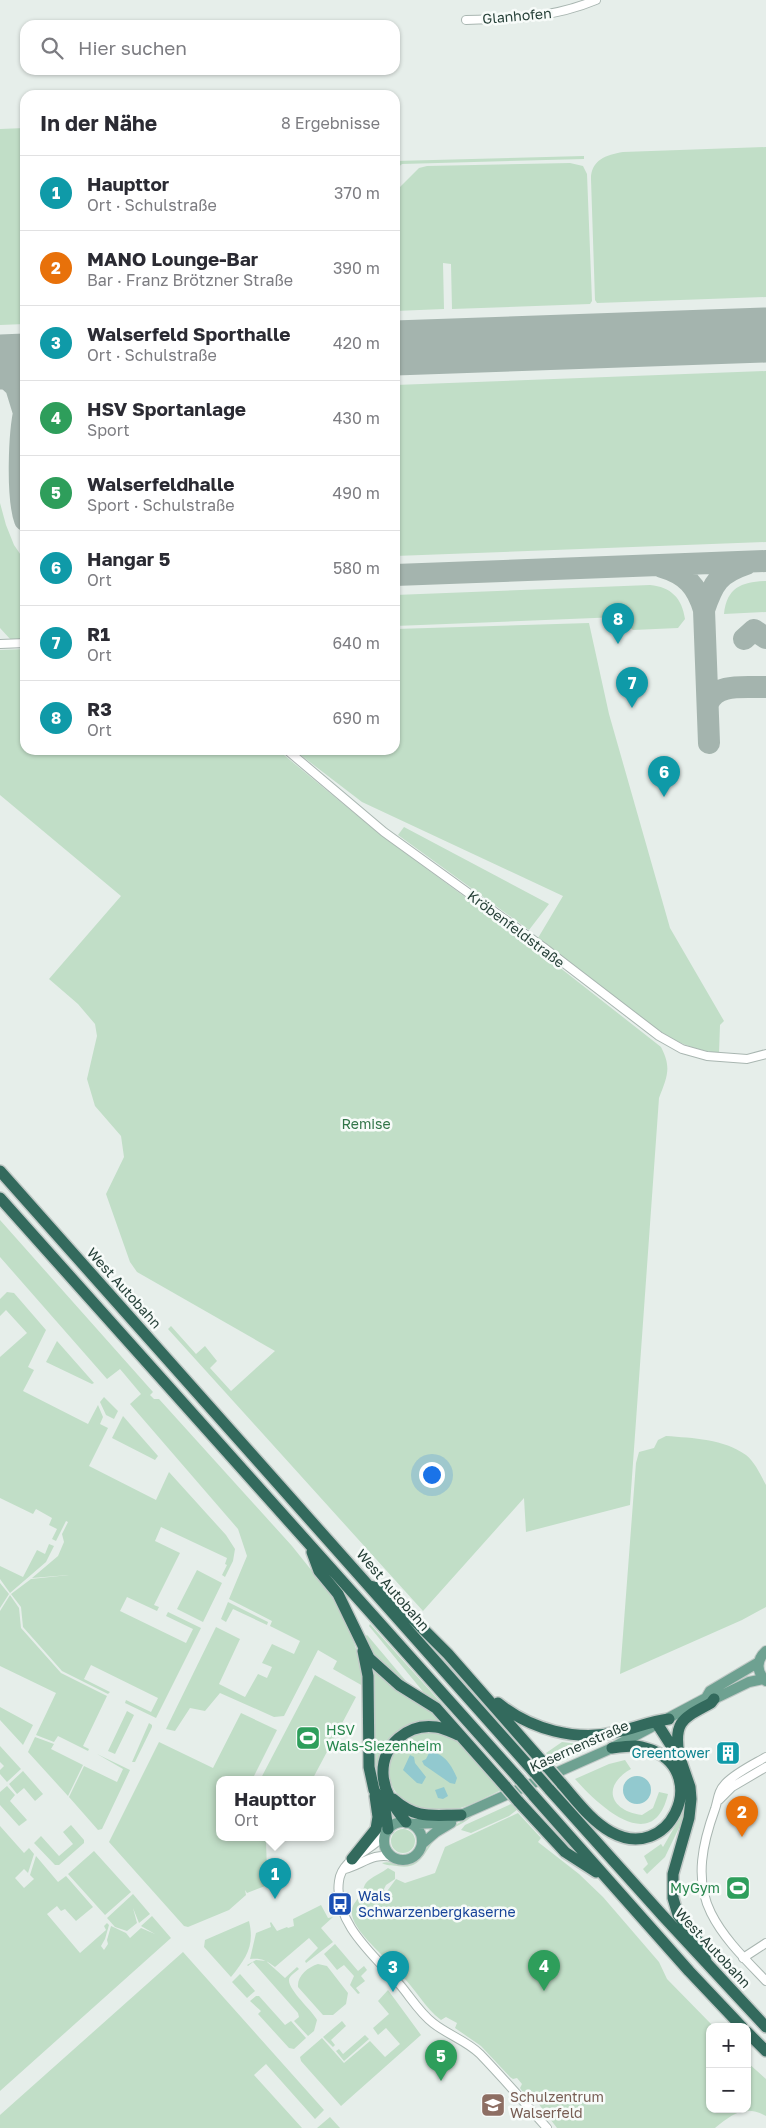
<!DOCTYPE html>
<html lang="de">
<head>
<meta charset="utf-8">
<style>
	body { margin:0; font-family:"Golos Text",sans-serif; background:#f7f7f7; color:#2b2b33 }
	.controls { position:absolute; right:15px; bottom:15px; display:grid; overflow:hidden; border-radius:10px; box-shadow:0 1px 4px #0004 }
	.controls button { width:45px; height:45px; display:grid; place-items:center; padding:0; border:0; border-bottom:1px solid #e1e1e2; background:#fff; color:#2b2b33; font:25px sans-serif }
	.you { position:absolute; left:431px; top:1474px; width:18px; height:18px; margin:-12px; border:4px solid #fff; border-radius:50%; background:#1a73e8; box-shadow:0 0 0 8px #1a73e833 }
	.badge { display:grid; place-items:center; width:32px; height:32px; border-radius:50%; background:#db2777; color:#fff; font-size:16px; font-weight:700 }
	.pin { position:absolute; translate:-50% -41px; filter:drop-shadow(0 1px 2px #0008) }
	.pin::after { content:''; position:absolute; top:26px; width:18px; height:15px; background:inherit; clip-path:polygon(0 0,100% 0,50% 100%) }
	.popup { position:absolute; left:216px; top:1776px; width:118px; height:65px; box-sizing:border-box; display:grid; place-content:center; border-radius:10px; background:#fff; filter:drop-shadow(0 1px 4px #0005); font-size:16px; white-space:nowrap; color:#7c7c81 }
	.popup b { font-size:19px; color:#2b2b33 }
	.popup::after { content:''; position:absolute; left:50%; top:100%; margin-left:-10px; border:10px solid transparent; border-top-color:#fff }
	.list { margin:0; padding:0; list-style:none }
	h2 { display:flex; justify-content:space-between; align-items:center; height:65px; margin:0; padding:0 20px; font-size:21px }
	h2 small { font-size:16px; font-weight:400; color:#7c7c81 }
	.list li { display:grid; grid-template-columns:32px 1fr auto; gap:15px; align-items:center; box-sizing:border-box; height:75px; padding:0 20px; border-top:1px solid #e1e1e2 }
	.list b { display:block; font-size:19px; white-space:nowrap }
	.list p { margin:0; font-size:16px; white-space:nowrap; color:#7c7c81 }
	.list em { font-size:16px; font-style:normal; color:#7c7c81 }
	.icon { flex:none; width:28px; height:28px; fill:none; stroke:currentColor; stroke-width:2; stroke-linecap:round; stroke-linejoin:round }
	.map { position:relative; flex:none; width:766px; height:2128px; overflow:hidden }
	.search { position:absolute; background:#fff; box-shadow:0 1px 4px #0004; left:20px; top:20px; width:380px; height:55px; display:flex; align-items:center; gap:12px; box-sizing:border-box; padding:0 18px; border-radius:15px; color:#7c7c81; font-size:19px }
	.panel { position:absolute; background:#fff; box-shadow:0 1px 4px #0004; left:20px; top:90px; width:380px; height:665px; border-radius:15px }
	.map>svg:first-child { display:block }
	.green { fill:#c1dec7 }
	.water { fill:#92c9cf }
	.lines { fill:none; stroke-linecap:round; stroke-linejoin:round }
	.taxiway { stroke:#a4b4ae; stroke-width:22 }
	.runway { stroke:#a4b4ae; stroke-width:55 }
	.minor-casing { stroke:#a9b6b1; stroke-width:10 }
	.major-casing { stroke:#c2cac7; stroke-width:12 }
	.highway-casing { stroke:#c2cac7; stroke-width:14 }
	.minor { stroke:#fff; stroke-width:8 }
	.major { stroke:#6ea191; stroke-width:10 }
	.highway { stroke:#336a5d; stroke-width:11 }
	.highway-bridge-casing { stroke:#c2cac7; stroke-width:14; stroke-linecap:butt }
	.highway-bridge { stroke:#336a5d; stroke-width:11 }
	.labels { text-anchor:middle; stroke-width:5; stroke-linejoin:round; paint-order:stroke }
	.street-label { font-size:14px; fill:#264038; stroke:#f7fbf9 }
	.park-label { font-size:14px; fill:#327549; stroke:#f7fbf9 }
	.leisure-label { font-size:14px; fill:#27864d; stroke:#f7fbf9; text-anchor:start }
	.culture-label { font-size:14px; fill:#0d838f; stroke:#f7fbf9; text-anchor:end }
	.transit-label { font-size:14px; fill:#164399; stroke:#f7fbf9; text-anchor:start }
	.education-label { font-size:14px; fill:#785e54; stroke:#f7fbf9; text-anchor:start }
</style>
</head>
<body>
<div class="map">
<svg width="766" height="2128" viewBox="0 0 766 2128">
	<rect width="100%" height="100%" fill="#e6eeea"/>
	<path class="green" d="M25 128V324L0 325V129Z
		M766 147V297L597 303 595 300 591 179C591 160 606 155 623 152Z
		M584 156V159L402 164 395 170V161Z
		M570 163 583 166 587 174 592 301 590 304 452 309 451 264 443 263 444 309 395 311V188H399L419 168 427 166Z
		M766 371V542L395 556V385Z
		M0 503 6 525 14 545 25 561V640H11L0 628Z
		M766 581V612L724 614C727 587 742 582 766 581Z
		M650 585C671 587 682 598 685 619L678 628 633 630 619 617 395 626V595Z
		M589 623 609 714 670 928 724 1021 720 1025 719 1053C673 1048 640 1020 605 992 583 974 560 956 538 938L563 896 362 802 294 750H395V629Z
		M25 649V750H278L382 836 540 952 661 1047C672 1068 667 1077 659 1098L630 1505 526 1532 524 1498 423 1611 168 1329 171 1326 196 1354 205 1346 217 1361 210 1368 231 1391 275 1351 137 1272 130 1262 106 1194 124 1157 121 1136 95 1106 87 1079 97 1036 95 1024 78 1004 49 979 121 896 0 795V650Z
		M404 827 549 904 529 930 398 835Z
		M0 1220 153 1392 150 1395 154 1399H159L292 1546 328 1591 347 1621 359 1658 363 1686 333 1669 337 1661 318 1650 284 1716 274 1717 220 1693 205 1711 190 1708 175 1731 166 1729 216 1627 240 1639 219 1684 245 1697 258 1674 267 1678 272 1667 262 1663 272 1644 294 1654 300 1641 270 1626 272 1621 229 1599 247 1556 238 1529 130 1404 141 1394 120 1369 107 1379 0 1257Z
		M7 1292 14 1293 46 1330 28 1367 34 1370 23 1391 88 1424 98 1405 103 1417 100 1424 108 1428 89 1466 156 1500 169 1472 226 1535 235 1549 233 1561 225 1577 222 1575 227 1565 225 1564 227 1558 161 1527 155 1541 180 1553 154 1605 159 1607 157 1611 127 1597 120 1611 186 1643 193 1629 166 1616 168 1612 201 1628 156 1718 125 1703 126 1700 151 1712 158 1698 91 1665 84 1679 110 1692 108 1694 62 1671 23 1627 21 1607 11 1594 31 1579 69 1575 32 1578 58 1556 64 1542 62 1534 68 1522 66 1521 56 1541 52 1539 57 1529 49 1525 52 1518 36 1509 33 1514 0 1498V1357L27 1333 6 1310 0 1316V1299Z
		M57 1341 94 1383 92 1384 46 1362Z
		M104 1397 118 1411 114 1419 106 1415 100 1402Z
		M123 1416 158 1456 155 1460 112 1438Z
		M666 1436C693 1438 724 1439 746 1455 755 1462 761 1476 766 1485V1607L742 1620 620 1674 636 1463 639 1452 654 1448 658 1440Z
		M49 1544 54 1546 46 1562 10 1593 0 1579V1566L23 1577 37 1550 45 1554Z
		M197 1570 222 1583 203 1622 177 1609Z
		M0 1583 9 1594 0 1608Z
		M10 1595 19 1608 21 1628 61 1673 107 1696 83 1746 89 1749 88 1751 58 1736 54 1742 36 1735 56 1693 0 1666V1611Z
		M228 1602 268 1622 267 1625 233 1609 226 1622 221 1619Z
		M370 1624 451 1714 449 1716 425 1694 369 1626Z
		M367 1635 368 1636 411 1687 375 1658 364 1637Z
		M371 1665 446 1723H428L383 1751 398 1817 392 1819 374 1774Z
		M315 1675 356 1697 312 1780H260Z
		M0 1707 33 1725 23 1745 0 1720Z
		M127 1711 134 1715 115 1754 108 1751Z
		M241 1713 277 1730 252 1780H220V1838H262L266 1841 267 1871 273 1883 247 1893 245 1890 246 1895 229 1910 188 1927 184 1926 109 1842 159 1742 213 1768Z
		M149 1723 152 1725V1727L135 1762H132Z
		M427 1731 451 1736 461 1743 501 1790C483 1799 457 1813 436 1812 408 1811 379 1787 392 1757 395 1749 401 1740 409 1736 414 1733 421 1732 427 1731Z
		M35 1737 54 1744 51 1749 83 1765 68 1796 28 1752Z
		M562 1742 588 1745 590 1749 556 1764 546 1753Z
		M0 1746 21 1769 7 1782 0 1774V1770L4 1766 0 1762Z
		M97 1754 130 1770 102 1829 98 1830 69 1797 84 1766 117 1782 123 1769Z
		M625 1760 631 1769C601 1786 610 1811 642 1815L653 1808 659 1792 668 1794C653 1857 598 1805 575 1779L609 1764Z
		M23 1771 43 1794 35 1801 24 1788 17 1794 9 1784Z
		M7 1786 15 1795 10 1801 27 1820 19 1826 0 1805V1792Z
		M511 1804 518 1809 509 1816 471 1833 461 1830 465 1825Z
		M518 1813 541 1838 538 1842 579 1874 603 1897 659 1962 667 1979 714 2027H710V2109H747V2062L766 2079V2116C745 2104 732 2114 715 2128H557L531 2094 525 2095 520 2088 522 2084 517 2078 513 2079 510 2077 481 2046 455 2028 457 2023 446 2017 441 2020C424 2007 416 1989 400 1974L401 1970 397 1965 394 1967C382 1954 348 1926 352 1909 353 1904 357 1900 360 1896 364 1891 363 1884 369 1880 375 1875 382 1873 388 1868L395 1872V1879L386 1885 384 1889 385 1894 396 1879 405 1883 435 1873 445 1847Z
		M682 1814 685 1815 665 1857 647 1874 643 1869 648 1864 644 1856 661 1844 663 1847Z
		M473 1815C467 1823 450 1828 441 1835 423 1847 425 1871 397 1866 391 1865 387 1866 382 1863 391 1860 404 1868 416 1862 425 1857 425 1847 433 1840 444 1830 459 1823 473 1815Z
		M71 1825 84 1840V1843L59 1865H55L34 1843 41 1836 59 1856 73 1844 63 1832Z
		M0 1826 24 1853 29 1848 34 1854 28 1873 24 1869 15 1878 24 1888 34 1879 30 1875 36 1856 58 1882 66 1876 93 1907 76 1921 65 1909 61 1911 57 1906 47 1914 80 1953 106 1930 104 1926 107 1923 109 1925 105 1939 101 1946 104 1950 108 1944 107 1940 111 1926 126 1933 130 1938 141 1928 155 1934 141 1926 152 1916 171 1938 0 2091Z
		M391 1841a12 12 0 1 1 24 0a12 12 0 1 1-24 0Z
		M94 1851 131 1892 105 1915 68 1874Z
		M133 1894 150 1914 139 1923 133 1908 137 1923 127 1931 115 1927 107 1918Z
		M321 1905 328 1918 333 1917 321 1928 333 1942 306 1963 305 1961 318 1948 309 1938 275 1967C266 1960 261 1958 250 1959L256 1933 271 1927 270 1923 271 1922 277 1931 287 1927 288 1928 294 1926 293 1919Z
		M249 1921C255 1946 246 1958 231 1977L204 1947 205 1940Z
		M335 1944 358 1971 364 1966 367 1970 361 1976 365 1981 356 1988 360 1993 358 1994 350 1985 354 1976 344 1965 337 1970 324 1954Z
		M183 1952 324 2110 315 2119 266 2064 254 2075 302 2128H0V2115Z
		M256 1960 266 1961 285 1978 297 1967 299 1969C296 1972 292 1974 290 1977 283 1986 313 2011 317 2020L314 2031 308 2036 294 2021 299 2017 298 2013 253 1962 248 1966 247 1965Z
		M318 1964 327 1966 348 1993 346 2004 333 2015H323L298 1987C297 1976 308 1967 318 1964Z
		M240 1974 255 1991 247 1998 232 1982Z
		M388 1990 421 2035 341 2106 301 2061 300 2057 322 2038 344 2063 370 2041 385 2057 400 2044 386 2028 378 2035 373 2028 389 2014 378 2001Z
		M256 1996H259L285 2025 291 2021 306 2038 294 2049 289 2048 258 2014 261 2011 250 2001Z
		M342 2021 346 2026 331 2040 335 2045 333 2047 323 2037Z
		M365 2035 369 2039 344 2061 336 2051 339 2049 343 2054Z
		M330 2117 340 2128H317Z"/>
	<path class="water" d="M429 1753C443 1751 452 1766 457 1778L455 1784 450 1783 424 1765 422 1761 426 1759Z
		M410 1755 414 1757 415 1763 426 1777 422 1784 417 1783 403 1770Z
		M623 1790a14 14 0 1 1 28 0a14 14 0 1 1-28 0Z
		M444 1787 448 1796 443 1799 438 1798 435 1790Z"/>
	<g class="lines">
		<path class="taxiway" d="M0 372 16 387 24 413
			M25 408C19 433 17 497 25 520
			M662 567C686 574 697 586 704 610 713 583 719 573 746 564
			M395 575 766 561
			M704 610 709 743
			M744 639 754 630 766 638
			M708 704C715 682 747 688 766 687"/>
		<path class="runway" d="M395 348 766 335
			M0 362 25 361"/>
		<defs>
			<path id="minor" d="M466 20C512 19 553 18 596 0
				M0 644 25 643
				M287 750 384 832 543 947 659 1036 682 1049 707 1056 747 1059 766 1054
				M766 1757C752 1765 735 1773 725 1784 718 1791 718 1800 715 1809 703 1842 694 1879 711 1913 724 1939 746 1960 766 1981
				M719 1800 732 1787 766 1767
				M386 1833C373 1851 342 1857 339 1881 333 1923 376 1957 401 1986 411 1998 420 2013 433 2023 448 2035 467 2041 480 2054 503 2078 525 2103 547 2128
				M345 1869C361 1865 374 1852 392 1857
				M743 1958 766 1943"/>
			<path id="major" d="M766 1651C756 1660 756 1672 766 1681
				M707 1698 714 1699 749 1682 764 1679
				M384 1841a19 19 0 1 1 38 0a19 19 0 1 1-38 0Z
				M412 1824 436 1823 461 1815 612 1748 706 1698 710 1691 759 1662
				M422 1844 436 1832 451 1823"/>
			<path id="highway" d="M0 1171 535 1773
				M0 1198 520 1780
				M312 1552 319 1571 338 1594 369 1658 399 1685 436 1708 506 1787
				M370 1586 383 1589 448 1654 548 1768
				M363 1651 368 1676 369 1767 374 1790 385 1809 388 1829
				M498 1703C530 1729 576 1742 617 1732 635 1728 651 1721 669 1719
				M658 1725 681 1761 690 1787 691 1799 689 1818 673 1874V1898L678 1915 700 1944 706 1961
				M679 1755C673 1720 684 1718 711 1703L714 1699
				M561 1783C576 1800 591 1821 611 1832 669 1864 710 1776 654 1751 648 1749 642 1746 635 1746 628 1746 620 1747 612 1748
				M549 1789 663 1916 766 2027
				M533 1795 689 1971 742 2027
				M393 1799C417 1820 432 1815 461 1815
				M518 1801 565 1852 596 1872
				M406 1822C394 1807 384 1793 383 1774 382 1745 408 1723 436 1727 444 1728 451 1732 458 1735
				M352 1859 376 1829 378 1817 375 1796
				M747 2032 766 2051"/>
		</defs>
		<use href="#minor" class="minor-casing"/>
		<use href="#major" class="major-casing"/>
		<use href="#highway" class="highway-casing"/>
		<use href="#minor" class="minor"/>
		<use href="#major" class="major"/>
		<use href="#highway" class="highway"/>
		<defs>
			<path id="highway-bridge" d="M548 1768 561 1783
				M535 1773 549 1789
				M520 1780 533 1795
				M506 1787 518 1801"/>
		</defs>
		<use href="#highway-bridge" class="highway-bridge-casing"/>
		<use href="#highway-bridge" class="highway-bridge"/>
	</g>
	<defs>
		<symbol id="stadium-square" viewBox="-11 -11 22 22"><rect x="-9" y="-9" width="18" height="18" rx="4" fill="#2e9e5b" stroke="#f7fbf9"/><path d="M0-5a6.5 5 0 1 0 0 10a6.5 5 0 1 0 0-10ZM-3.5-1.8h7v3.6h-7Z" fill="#fff"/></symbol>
		<symbol id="building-square" viewBox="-11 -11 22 22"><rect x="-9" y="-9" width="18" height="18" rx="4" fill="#0f9aa8" stroke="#f7fbf9"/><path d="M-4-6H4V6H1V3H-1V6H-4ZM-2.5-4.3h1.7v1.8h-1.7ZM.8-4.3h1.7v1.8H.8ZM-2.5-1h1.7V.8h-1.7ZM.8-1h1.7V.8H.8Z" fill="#fff"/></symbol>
		<symbol id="bus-square" viewBox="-11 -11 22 22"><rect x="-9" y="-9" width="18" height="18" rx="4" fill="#1a4fb4" stroke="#f7fbf9"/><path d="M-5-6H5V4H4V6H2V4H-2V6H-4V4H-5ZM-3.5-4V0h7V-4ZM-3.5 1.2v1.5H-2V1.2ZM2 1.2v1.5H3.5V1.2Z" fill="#fff"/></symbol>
		<symbol id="school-square" viewBox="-11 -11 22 22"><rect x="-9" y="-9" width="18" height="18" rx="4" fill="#8d6e63" stroke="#f7fbf9"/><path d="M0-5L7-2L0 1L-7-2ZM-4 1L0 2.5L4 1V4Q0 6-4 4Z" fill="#fff"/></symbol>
	</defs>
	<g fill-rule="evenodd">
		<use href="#stadium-square" x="294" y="1724" width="28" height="28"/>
		<use href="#building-square" x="714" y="1739" width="28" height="28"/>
		<use href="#stadium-square" x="724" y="1874" width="28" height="28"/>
		<use href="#bus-square" x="326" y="1890" width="28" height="28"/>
		<use href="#school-square" x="479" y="2091" width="28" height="28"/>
	</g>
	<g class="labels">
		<g class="street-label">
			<text transform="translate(517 16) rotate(-5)" y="5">Glanhofen</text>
			<text transform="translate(516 929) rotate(37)" y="5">Kröbenfeldstraße</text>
			<text transform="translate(124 1288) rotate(48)" y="5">West Autobahn</text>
			<text transform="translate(393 1590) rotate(49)" y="5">West Autobahn</text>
			<text transform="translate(579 1746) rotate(-24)" y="5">Kasernenstraße</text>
			<text transform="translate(713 1948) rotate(47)" y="5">West Autobahn</text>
		</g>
		<g class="park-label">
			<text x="366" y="1129">Remise</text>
		</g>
		<g class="leisure-label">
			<text x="326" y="1735">HSV<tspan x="326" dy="16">Wals-Siezenheim</tspan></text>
			<text x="720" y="1893" text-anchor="end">MyGym</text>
		</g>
		<g class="culture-label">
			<text x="710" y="1758">Greentower</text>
		</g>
		<g class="transit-label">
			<text x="358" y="1901">Wals<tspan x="358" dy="16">Schwarzenbergkaserne</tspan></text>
		</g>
		<g class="education-label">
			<text x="510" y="2102">Schulzentrum<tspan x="510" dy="16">Walserfeld</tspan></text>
		</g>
	</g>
</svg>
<div class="controls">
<button>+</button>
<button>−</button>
</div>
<div class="you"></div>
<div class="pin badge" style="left:275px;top:1899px;background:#0f9aa8">1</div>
<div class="popup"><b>Haupttor</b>Ort</div>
<div class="pin badge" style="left:742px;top:1837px;background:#e8710a">2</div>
<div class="pin badge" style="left:393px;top:1992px;background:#0f9aa8">3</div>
<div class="pin badge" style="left:544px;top:1991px;background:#2e9e5b">4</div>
<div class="pin badge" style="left:441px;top:2081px;background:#2e9e5b">5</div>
<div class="pin badge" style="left:664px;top:797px;background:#0f9aa8">6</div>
<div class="pin badge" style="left:632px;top:708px;background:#0f9aa8">7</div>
<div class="pin badge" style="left:618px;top:644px;background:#0f9aa8">8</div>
<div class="search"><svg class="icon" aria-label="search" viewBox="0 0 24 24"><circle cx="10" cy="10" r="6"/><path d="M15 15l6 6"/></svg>Hier suchen</div>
<section class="panel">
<h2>In der Nähe<small>8 Ergebnisse</small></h2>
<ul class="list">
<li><span class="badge" style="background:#0f9aa8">1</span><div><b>Haupttor</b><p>Ort · Schulstraße</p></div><em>370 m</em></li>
<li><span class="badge" style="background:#e8710a">2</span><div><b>MANO Lounge-Bar</b><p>Bar · Franz Brötzner Straße</p></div><em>390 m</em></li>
<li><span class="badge" style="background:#0f9aa8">3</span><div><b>Walserfeld Sporthalle</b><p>Ort · Schulstraße</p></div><em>420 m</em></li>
<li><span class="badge" style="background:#2e9e5b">4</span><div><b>HSV Sportanlage</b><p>Sport</p></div><em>430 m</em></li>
<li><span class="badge" style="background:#2e9e5b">5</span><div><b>Walserfeldhalle</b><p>Sport · Schulstraße</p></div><em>490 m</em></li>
<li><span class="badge" style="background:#0f9aa8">6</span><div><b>Hangar 5</b><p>Ort</p></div><em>580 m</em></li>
<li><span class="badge" style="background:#0f9aa8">7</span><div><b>R1</b><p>Ort</p></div><em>640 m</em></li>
<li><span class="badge" style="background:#0f9aa8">8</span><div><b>R3</b><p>Ort</p></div><em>690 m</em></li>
</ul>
</section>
</div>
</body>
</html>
